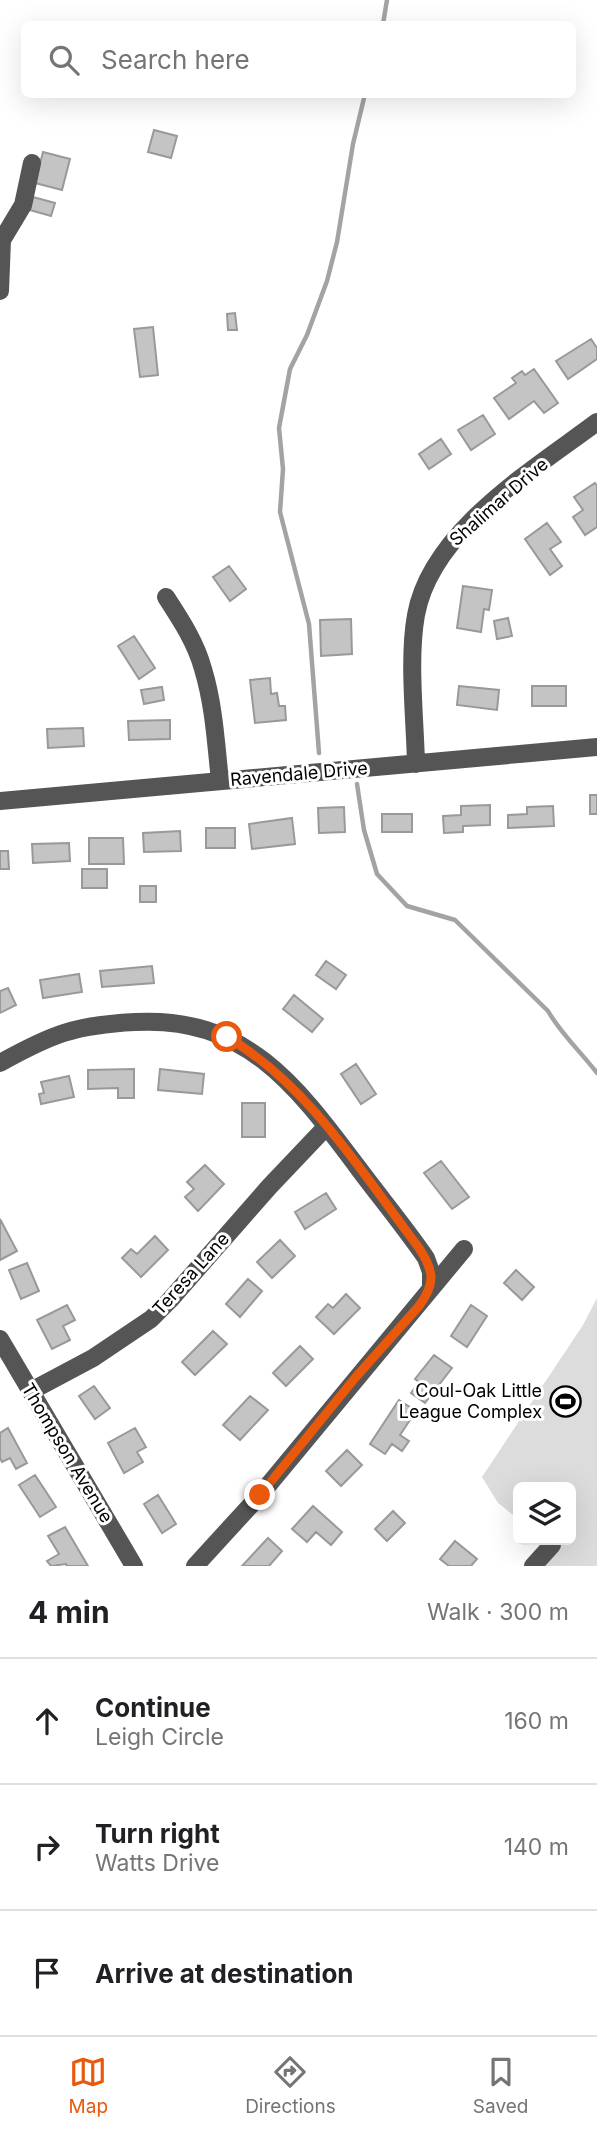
<!DOCTYPE html>
<html lang="en">
<head>
<meta charset="utf-8">
<style>
	body { margin:0; font-family:Inter,sans-serif; background:#f6f6f6; color:#202124 }
	.controls { position:absolute; right:21px; bottom:21px; display:grid; overflow:hidden; border-radius:10px; box-shadow:0 7px 28px #0002 }
	.controls button { width:63px; height:63px; display:grid; place-items:center; padding:0; border:0; border-bottom:2px solid #e0e0e0; background:#fff; color:#202124; font:35px sans-serif }
	.stop { position:absolute; width:21px; height:21px; margin:-16px; border:5px solid #ea580c; border-radius:50%; background:#fff }
	.stop.end { background:#ea580c; border-color:#fff; box-shadow:0 2px 7px #0008 }
	.list { margin:0; padding:0; list-style:none }
	h2 { display:flex; justify-content:space-between; align-items:center; height:91px; margin:0; padding:0 28px; font-size:30px }
	h2 small { font-size:23px; font-weight:400; color:#757577 }
	.list li { display:grid; grid-template-columns:46px 1fr auto; gap:21px; align-items:center; box-sizing:border-box; height:126px; padding:0 28px; border-top:2px solid #e0e0e0 }
	.list b { display:block; font-size:26px; white-space:nowrap }
	.list p { margin:0; font-size:23px; white-space:nowrap; color:#757577 }
	.list em { font-size:23px; font-style:normal; color:#757577 }
	.icon { flex:none; width:38px; height:38px; fill:none; stroke:currentColor; stroke-width:2; stroke-linecap:round; stroke-linejoin:round }
	.map { position:relative; flex:none; width:597px; height:1566px; overflow:hidden }
	.search { position:absolute; background:#fff; box-shadow:0 7px 28px #0002; left:21px; right:21px; top:21px; height:77px; display:flex; align-items:center; gap:18px; box-sizing:border-box; padding:0 24px; border-radius:10px; color:#757577; font-size:26px }
	.sheet { height:469px; background:#fff }
	nav { display:flex; justify-content:space-around; align-items:center; box-sizing:border-box; height:98px; border-top:2px solid #e0e0e0; background:#fff; font-size:19px; color:#757577 }
	nav a { display:grid; justify-items:center; gap:4px }
	nav .on { color:#ea580c }
	.map>svg:first-child { display:block }
	.green { fill:#dcdcdc }
	.lines { fill:none; stroke-linecap:round; stroke-linejoin:round }
	.stream { stroke:#a3a3a3; stroke-width:4.5 }
	.building { fill:#c4c4c4; stroke:#999; stroke-width:2 }
	.minor { stroke:#555; stroke-width:18 }
	.route { stroke:#ea580c; stroke-width:9 }
	.labels { text-anchor:middle; stroke-width:6; stroke-linejoin:round; paint-order:stroke }
	.street-label { font-size:18px; fill:#000; stroke:#fff }
	.poi-label { font-size:18px; fill:#000; stroke:#fff; text-anchor:end }
</style>
</head>
<body>
<div class="map">
<svg width="597" height="1566" viewBox="0 0 597 1566">
	<rect width="100%" height="100%" fill="#fff"/>
	<path class="green" d="M597 1298V1566H533L546 1540H571V1487H518V1519L498 1503 482 1477 583 1325Z"/>
	<g class="lines">
		<path class="stream" d="M383 24 387 0
			M319 753 309 624 280 512 283 469 279 428 290 369 307 335 327 281 337 242 353 144 365 94
			M357 784 364 830 377 874 407 906 455 920 548 1011C561 1034 581 1052 597 1073"/>
	</g>
	<path class="building" d="M154 130 177 136 171 158 148 152Z
		M43 152 70 159 62 190 35 183Z
		M33 197 55 203 51 216 30 210Z
		M235 313 237 330H228L227 314Z
		M153 327 158 375 140 377 134 329Z
		M591 339 597 348V359L568 379 556 361Z
		M534 369 558 403 544 413 534 401 509 419 494 398 516 383 512 378 522 371 525 375Z
		M483 415 495 434 471 450 458 430Z
		M441 439 451 454 429 469 419 454Z
		M595 483 597 486V527L585 535 573 517 583 510 574 497Z
		M547 523 561 542 550 549 562 566 550 575 525 539Z
		M229 566 246 589 230 601 213 577Z
		M463 586 492 590 489 610 484 609 481 632 457 628Z
		M508 618 512 636 497 639 494 621Z
		M351 619 352 654 321 656 320 620Z
		M134 636 155 668 139 679 118 646Z
		M270 678 271 694 277 693 279 706H285L286 720 255 723 250 680Z
		M459 686 499 690 497 710 457 705Z
		M532 686H566V706H532Z
		M162 687 164 700 144 704 141 690Z
		M170 720V739L129 740 128 721Z
		M83 728 84 746 48 748 47 729Z
		M590 795H597V814H590Z
		M490 805V825L463 826V832L444 833 443 816 461 815V806Z
		M553 806 554 826 508 828V815L527 814V807Z
		M344 807 345 832 319 833 318 808Z
		M382 814H412V832H382Z
		M292 818 295 844 252 849 249 824Z
		M206 828H235V848H206Z
		M180 831 181 851 144 852 143 833Z
		M89 838H123L124 864H89Z
		M69 843 70 861 33 863 32 844Z
		M0 851H8L9 869H0Z
		M82 869H107V888H82Z
		M140 886H156V902H140Z
		M326 961 346 975 336 989 316 975Z
		M152 966 154 983 102 987 100 971Z
		M79 974 82 992 43 998 40 980Z
		M8 988 16 1005 0 1013V991Z
		M294 995 323 1019 312 1032 283 1009Z
		M356 1064 376 1094 361 1104 341 1074Z
		M134 1069V1098H118V1088L88 1089V1070Z
		M160 1069 204 1074 202 1094 158 1090Z
		M69 1076 74 1097 41 1104 39 1094 44 1093 41 1082Z
		M242 1103H265V1137H242Z
		M441 1161 469 1197 452 1209 424 1173Z
		M205 1165 224 1184 198 1211 185 1197 194 1189 187 1182Z
		M326 1193 336 1209 305 1229 295 1212Z
		M0 1219 17 1251 0 1260Z
		M155 1236 168 1250 141 1277 122 1258 131 1249 137 1254Z
		M280 1240 295 1256 272 1278 257 1262Z
		M27 1263 39 1291 21 1299 9 1270Z
		M516 1270 534 1287 522 1300 504 1283Z
		M248 1279 262 1291 240 1317 226 1304Z
		M346 1294 360 1308 334 1334 316 1317 328 1304 333 1308Z
		M67 1305 75 1320 63 1326 70 1340 52 1349 37 1320Z
		M471 1305 487 1316 467 1347 451 1336Z
		M213 1331 227 1344 195 1375 182 1362Z
		M300 1346 313 1359 286 1386 273 1373Z
		M434 1355 452 1368 425 1403 411 1393 419 1382 415 1379Z
		M94 1386 110 1408 95 1419 79 1396Z
		M250 1396 268 1410 240 1440 223 1425Z
		M399 1400 416 1411 400 1435 409 1441 402 1451 392 1444 385 1454 370 1444Z
		M8 1428 27 1463 16 1469 10 1458 2 1462 0 1458V1433Z
		M135 1428 146 1447 137 1452 143 1462 124 1473 108 1443Z
		M347 1450 362 1465 341 1486 326 1471Z
		M35 1475 56 1507 40 1517 19 1485Z
		M158 1495 176 1524 162 1533 144 1504Z
		M313 1506 342 1532 331 1545 316 1532 307 1542 292 1529Z
		M393 1511 405 1523 387 1541 375 1529Z
		M65 1527 88 1566H67L66 1564 51 1566 47 1561 59 1554 48 1536Z
		M268 1538 282 1551 269 1566H242Z
		M455 1541 477 1559 471 1566H449L440 1559Z"/>
	<g class="lines">
		<path class="minor" d="M0 291 2 240 23 205 32 163
			M166 597C181 620 196 643 203 669 214 705 216 744 220 781
			M416 764C415 718 408 659 416 615 431 531 533 470 597 422
			M0 801 597 747
			M0 1063C52 1034 75 1025 135 1022 245 1016 296 1085 356 1165 379 1196 404 1226 426 1258L431 1272V1287
			M0 1339 134 1566
			M31 1391 93 1358 151 1319 170 1300 269 1187 326 1127
			M195 1566 260 1495 464 1249
			M533 1566 552 1545"/>
	</g>
	<g class="lines">
		<path class="route" d="M227 1037C309 1085 362 1173 419 1248 434 1271 436 1283 419 1306L355 1378 260 1495"/>
	</g>
	<defs>
		<symbol id="stadium-ring" viewBox="-11 -11 22 22"><circle r="9.5" fill="#fff" stroke="#000" stroke-width="1.5"/><path d="M0-5a6.5 5 0 1 0 0 10a6.5 5 0 1 0 0-10ZM-3.5-1.8h7v3.6h-7Z" fill="#000"/></symbol>
	</defs>
	<g fill-rule="evenodd">
		<use href="#stadium-ring" x="548" y="1384" width="35" height="35"/>
	</g>
	<g class="labels">
		<g class="street-label">
			<text transform="translate(499 502) rotate(-41)" y="6">Shalimar Drive</text>
			<text transform="translate(299 774) rotate(-5)" y="6">Ravendale Drive</text>
			<text transform="translate(191 1274) rotate(-48)" y="6">Teresa Lane</text>
			<text transform="translate(67 1453) rotate(59)" y="6">Thompson Avenue</text>
		</g>
		<g class="poi-label">
			<text x="542" y="1397">Coul-Oak Little<tspan x="542" dy="21">League Complex</tspan></text>
		</g>
	</g>
</svg>
<div class="controls">
<button><svg class="icon" aria-label="layers" viewBox="0 0 24 24"><path d="M12 4l9 5-9 5-9-5zM3 14l9 5 9-5"/></svg></button>
</div>
<div class="stop" style="left:227px;top:1037px"></div>
<div class="stop end" style="left:260px;top:1495px"></div>
<div class="search"><svg class="icon" aria-label="search" viewBox="0 0 24 24"><circle cx="10" cy="10" r="6"/><path d="M15 15l6 6"/></svg>Search here</div>
</div>
<section class="sheet">
<h2>4 min<small>Walk · 300 m</small></h2>
<ul class="list">
<li><svg class="icon" aria-label="ahead" viewBox="0 0 24 24"><path d="M12 20V5M6 11l6-6 6 6"/></svg><div><b>Continue</b><p>Leigh Circle</p></div><em>160 m</em></li>
<li><svg class="icon" aria-label="right" viewBox="0 0 24 24"><path d="M7 20v-9h11M14 6l5 5-5 5"/></svg><div><b>Turn right</b><p>Watts Drive</p></div><em>140 m</em></li>
<li><svg class="icon" aria-label="arrive" viewBox="0 0 24 24"><path d="M6 21V4h12l-3 4 3 4H6"/></svg><div><b>Arrive at destination</b></div></li>
</ul>
</section>
<nav>
<a class="on"><svg class="icon" aria-label="map" viewBox="0 0 24 24"><path d="M3 6l6-2 6 2 6-2v14l-6 2-6-2-6 2zM9 4v14M15 6v14"/></svg>Map</a>
<a><svg class="icon" aria-label="directions" viewBox="0 0 24 24"><path d="M12 3l9 9-9 9-9-9zM9 14v-3h6M13 9l2 2-2 2"/></svg>Directions</a>
<a><svg class="icon" aria-label="saved" viewBox="0 0 24 24"><path d="M7 4h10v16l-5-4-5 4z"/></svg>Saved</a>
</nav>
</body>
</html>
